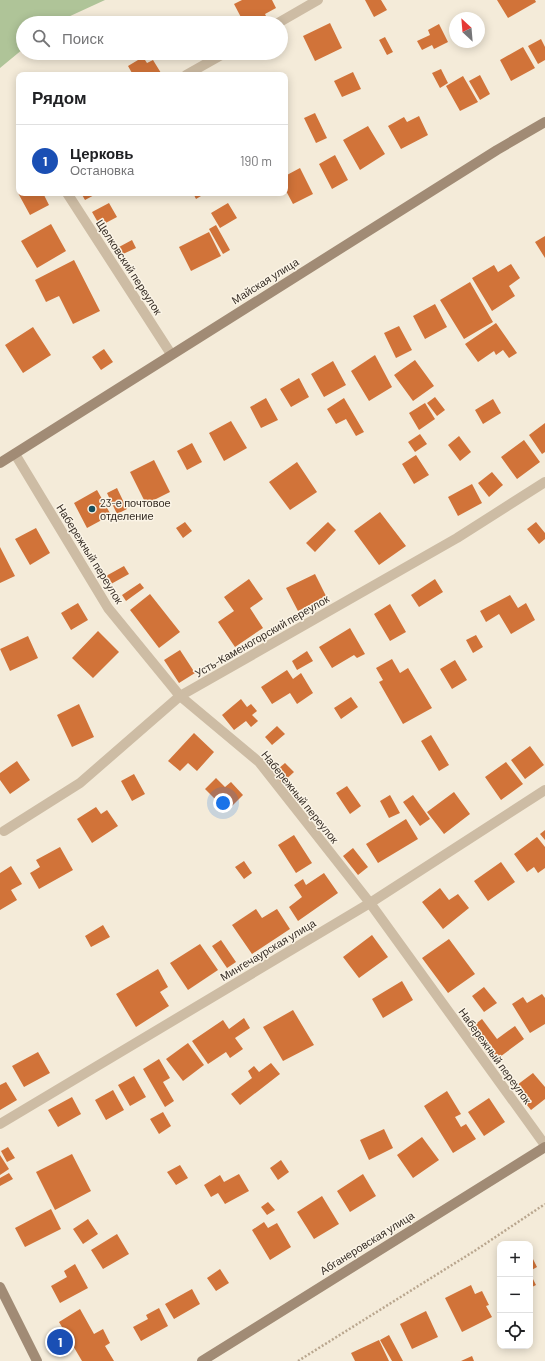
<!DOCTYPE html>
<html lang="ru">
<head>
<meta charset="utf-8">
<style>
	body { margin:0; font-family:Barlow,sans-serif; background:#f6f6f6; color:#202124 }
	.controls { position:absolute; right:12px; bottom:12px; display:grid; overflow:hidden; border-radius:8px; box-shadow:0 2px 10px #0003 }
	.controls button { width:36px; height:36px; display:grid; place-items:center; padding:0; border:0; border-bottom:1px solid #e0e0e0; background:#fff; color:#202124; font:20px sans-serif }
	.compass { position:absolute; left:449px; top:12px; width:36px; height:36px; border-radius:50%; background:#fff; box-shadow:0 2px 10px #0003; rotate:334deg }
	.you { position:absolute; left:223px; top:803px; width:14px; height:14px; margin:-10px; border:3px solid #fff; border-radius:50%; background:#1a73e8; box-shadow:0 0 0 6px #1a73e833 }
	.badge { display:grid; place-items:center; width:26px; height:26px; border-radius:50%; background:#184f5d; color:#fff; font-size:13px; font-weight:700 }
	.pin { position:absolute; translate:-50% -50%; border:2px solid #fff; box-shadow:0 1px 4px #0006 }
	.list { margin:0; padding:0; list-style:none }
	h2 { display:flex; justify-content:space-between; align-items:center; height:52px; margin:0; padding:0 16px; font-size:17px }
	h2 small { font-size:13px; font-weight:400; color:#757577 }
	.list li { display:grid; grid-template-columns:26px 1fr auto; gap:12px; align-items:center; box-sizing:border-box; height:72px; padding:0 16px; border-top:1px solid #e0e0e0 }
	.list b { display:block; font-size:15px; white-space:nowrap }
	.list p { margin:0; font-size:13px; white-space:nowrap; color:#757577 }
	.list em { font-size:13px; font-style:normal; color:#757577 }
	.icon { flex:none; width:22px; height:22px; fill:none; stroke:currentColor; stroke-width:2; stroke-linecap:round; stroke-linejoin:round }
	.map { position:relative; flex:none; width:545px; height:1361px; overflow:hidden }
	.search { position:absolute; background:#fff; box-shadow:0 2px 10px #0003; left:16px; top:16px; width:272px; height:44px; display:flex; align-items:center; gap:10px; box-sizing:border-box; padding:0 14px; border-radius:22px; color:#757577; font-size:15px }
	.panel { position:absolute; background:#fff; box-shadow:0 2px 10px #0003; left:16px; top:72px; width:272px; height:124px; border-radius:8px }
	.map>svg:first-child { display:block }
	.green { fill:#afc498 }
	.building { fill:#d17339 }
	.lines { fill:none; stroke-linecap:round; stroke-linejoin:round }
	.path { stroke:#b9a68e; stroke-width:2.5; stroke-dasharray:2 2; stroke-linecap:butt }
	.street { stroke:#cdbca4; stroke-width:10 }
	.secondary { stroke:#a18b75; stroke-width:10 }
	.poi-dot { fill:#184f5d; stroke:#fbf4e6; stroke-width:1.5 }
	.labels { text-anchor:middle; stroke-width:3; stroke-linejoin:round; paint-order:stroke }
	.street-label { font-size:11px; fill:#372e26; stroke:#fbf4e6 }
	.poi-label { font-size:11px; fill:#372e26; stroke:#fbf4e6; text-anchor:start }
</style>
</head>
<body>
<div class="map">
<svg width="545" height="1361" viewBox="0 0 545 1361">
	<rect width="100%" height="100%" fill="#f4ebd9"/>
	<path class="green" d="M0 0H105L55 23H23V49L0 68Z"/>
	<path class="building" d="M242 0H272L276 8 265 14 269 22 266 23H244L234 4Z
		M365 0H381L387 10 374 17Z
		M497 0H535L536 2 508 18Z
		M209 16 212 23H196Z
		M330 23 342 48 315 61 303 36Z
		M439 24 448 42 434 49 432 45 422 50 417 41 430 35 428 30Z
		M385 37 393 52 387 55 379 40Z
		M541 39 545 47V60L538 64 528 46Z
		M523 47 535 68 511 81 500 60Z
		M190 53H207L194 60Z
		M143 57 147 63 153 60 161 73 157 75H129L132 73 128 66Z
		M441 69 448 83 440 88 432 73Z
		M353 72 361 89 342 97 334 81Z
		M480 75 490 94 480 100 469 81Z
		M463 76 478 102 460 111 446 86Z
		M315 113 327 138 316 143 304 118Z
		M419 116 428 135 401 149 388 126 404 117 407 122Z
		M368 126 385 154 360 170 343 140Z
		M335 155 348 180 332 189 319 164Z
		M300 168 313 194 293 204 285 189V176Z
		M18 193H43L49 205 30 215Z
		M81 193H98L85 200Z
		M193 193H206L196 199Z
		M109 203 117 217 100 226 92 212Z
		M228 203 237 218 220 228 211 213Z
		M51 224 66 251 37 268 21 241Z
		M216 225 230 250 223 254 209 229Z
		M209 232 221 256 191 271 179 247Z
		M545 236V258L535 242Z
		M132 240 136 248 123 254 119 247Z
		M74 260 100 311 73 324 59 296 46 302 35 280Z
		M511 264 520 278 509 286 515 296 492 311 472 278 494 265 498 272Z
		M470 282 493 322 464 339 440 300Z
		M435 304 447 327 425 339 413 316Z
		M496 323 517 353 509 358 503 350 496 355 494 351 478 362 465 344Z
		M399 326 412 350 396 358 384 333Z
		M33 327 51 355 23 373 5 345Z
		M104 349 113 362 101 370 92 357Z
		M375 355 392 387 369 401 351 371Z
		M415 360 434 386 413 401 394 375Z
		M333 361 346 385 324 397 311 374Z
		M299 378 309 397 291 407 280 389Z
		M435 397 445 410 437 416 427 403Z
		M266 398 278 420 261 428 250 407Z
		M344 398 364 432 356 436 346 419 336 424 327 409Z
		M493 399 501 413 483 424 475 410Z
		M425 403 435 419 419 430 409 413Z
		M231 421 247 448 224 461 209 433Z
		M545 423V452L542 454 529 435Z
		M420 434 427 444 415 452 408 442Z
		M459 436 471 452 460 461 448 445Z
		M524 440 540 462 517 479 501 457Z
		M192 443 202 462 187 470 177 451Z
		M416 455 429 475 414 484 402 464Z
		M154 460 170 492 146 504 130 472Z
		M297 462 317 492 290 510 269 482Z
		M492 472 503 485 489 497 478 483Z
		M472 484 482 503 458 516 448 497Z
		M117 488 127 509 117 514 107 493Z
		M97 490 111 515 87 528 74 503Z
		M380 512 406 546 379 565 354 531Z
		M185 522 192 531 183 538 176 528Z
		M328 522 336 530 315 552 306 543Z
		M536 522 545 533V539L539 544 527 529Z
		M36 528 50 553 30 565 15 539Z
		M0 547 15 576 0 583Z
		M124 566 129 574 111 584 106 576Z
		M315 574 326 596 298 611 286 588Z
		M249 579 263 599 250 608 263 628 235 647 218 622 234 611 224 597Z
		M435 579 443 592 419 607 411 595Z
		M140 583 144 588 126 601 122 595Z
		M150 594 180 632 159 648 130 610Z
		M510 595 518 608 526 603 535 620 511 634 499 614 486 622 480 611Z
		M78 603 88 620 71 630 61 613Z
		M390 604 406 632 390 641 374 614Z
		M350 628 365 654 357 658 354 655 332 668 319 647Z
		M98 631 119 652 93 678 72 658Z
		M476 635 483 647 473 653 466 640Z
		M28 636 38 658 10 671 0 649Z
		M180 650 195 673 179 683 164 660Z
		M307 651 313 661 297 670 292 661Z
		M392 659 400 673 408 668 432 708 403 724 379 682 383 680 376 668Z
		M455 660 467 680 452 689 440 669Z
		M287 670 293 679 301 673 313 693 297 704 290 693 272 704 261 687Z
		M351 697 358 707 341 719 334 708Z
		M241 699 247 707 251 704 257 711 252 715 258 721 251 727 246 721 234 730 222 715Z
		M79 704 94 737 72 747 57 715Z
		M277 726 285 734 272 745 265 737Z
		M194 733 214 752 197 771 188 763 180 771 168 761Z
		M431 735 449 765 439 771 421 741Z
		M530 746 544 765 525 779 511 760Z
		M17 761 30 780 10 794 0 780V773Z
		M506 762 523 784 501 800 485 777Z
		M285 763 294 772 281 784 272 774Z
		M134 774 145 794 132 801 121 781Z
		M216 778 225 787 231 782 243 795 227 811 205 789Z
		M347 786 361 806 350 814 336 793Z
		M454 792 470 814 444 834 427 812Z
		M390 795 400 813 389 818 380 801Z
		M413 795 430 819 420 826 403 802Z
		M96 807 101 814 107 810 118 826 92 843 77 819Z
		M406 819 418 839 378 863 366 844Z
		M545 830V840L540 834Z
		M294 835 312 863 296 873 278 845Z
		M537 837 545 847V868L538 873 534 867 527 872 514 854Z
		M60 847 73 870 39 889 30 873 40 867 36 860Z
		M353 848 368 867 358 875 343 856Z
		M244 861 252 873 244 879 235 867Z
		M501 862 515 882 488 901 474 881Z
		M11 866 22 884 11 890 17 900 0 910V873Z
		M324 873 338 893 298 921 289 907 302 897 294 885 303 879 306 885Z
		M440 888 449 900 458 894 469 908 443 929 422 902Z
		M256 909 262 918 277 909 290 929 252 954 232 925Z
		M103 925 110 937 91 947 85 936Z
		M372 935 388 957 359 978 343 957Z
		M449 939 475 974 448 993 422 958Z
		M221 940 236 962 227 968 212 946Z
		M200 944 218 970 188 990 170 963Z
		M158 969 168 987 160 992 169 1006 136 1027 116 994Z
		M402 981 413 1000 383 1018 372 999Z
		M484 987 497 1003 484 1012 472 996Z
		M542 994 545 998V1024L530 1033 512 1004 523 997 527 1003Z
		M293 1010 314 1045 283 1061 263 1027Z
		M244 1018 250 1028 235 1038 243 1049 230 1058 226 1052 208 1064 192 1041 223 1020 229 1029Z
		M482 1019 497 1039 515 1026 524 1039 493 1062 469 1029Z
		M188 1043 204 1065 183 1081 166 1059Z
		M38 1052 50 1073 24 1087 12 1066Z
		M159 1059 170 1078 163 1082 174 1101 165 1107 143 1069Z
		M271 1063 280 1074 240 1105 231 1094 252 1078 248 1071 254 1066 259 1072Z
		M533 1073 545 1087V1099L531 1110 513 1088Z
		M134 1076 146 1097 130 1106 118 1085Z
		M6 1082 17 1100 0 1110V1085Z
		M113 1090 124 1110 106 1120 95 1100Z
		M447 1091 461 1114 455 1117 461 1127 466 1124 476 1139 453 1153 424 1106Z
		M72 1097 81 1114 58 1127 48 1110Z
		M489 1098 505 1122 484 1136 468 1112Z
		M163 1112 171 1126 159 1134 150 1119Z
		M384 1129 393 1148 369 1160 360 1140Z
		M422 1137 439 1160 413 1178 397 1155Z
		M8 1147 15 1158 7 1162 1 1151Z
		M72 1154 91 1191 55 1210 36 1172Z
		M0 1155 9 1169 0 1175Z
		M281 1160 289 1172 278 1180 270 1168Z
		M180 1165 188 1178 176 1185 167 1172Z
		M9 1173 13 1179 0 1186V1178Z
		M239 1174 249 1191 225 1204 218 1193 211 1197 204 1185 220 1175 224 1182Z
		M363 1174 376 1196 350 1212 337 1191Z
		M322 1196 339 1224 314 1239 297 1212Z
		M268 1202 275 1210 267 1215 261 1207Z
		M51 1209 61 1229 25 1247 15 1228Z
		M88 1219 98 1234 83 1244 73 1229Z
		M264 1222 268 1228 277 1223 291 1247 270 1260 252 1230Z
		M117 1234 129 1254 103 1269 91 1250Z
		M530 1253 537 1267 530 1271Z
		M75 1264 88 1288 60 1303 51 1286 67 1277 64 1271Z
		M220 1269 229 1283 216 1291 207 1278Z
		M530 1273 536 1285 530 1288Z
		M471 1285 475 1294 482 1291 489 1305 486 1306 492 1317 462 1332 445 1298Z
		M192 1289 200 1304 174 1319 165 1304Z
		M159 1308 168 1326 141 1341 133 1327 148 1319 146 1315Z
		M80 1309 94 1334 103 1329 110 1343 105 1346 114 1361H82L59 1322Z
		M426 1311 438 1337 412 1349 400 1324Z
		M389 1335 403 1361H392L380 1340Z
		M379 1340 389 1361H355L351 1353Z
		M472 1356 474 1361H461Z"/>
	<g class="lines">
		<path class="path" d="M298 1361 476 1250 545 1204"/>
		<path class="street" d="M278 23 318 0
			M186 75 225 53
			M67 193 171 354
			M15 454 108 608 180 696 259 762 370 903 545 1145
			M4 831 80 783 180 696 457 538 545 482
			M0 1124 370 903 545 790"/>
		<path class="secondary" d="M0 463 497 150 545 122
			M0 1287 37 1361
			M202 1361 545 1147"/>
	</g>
	<circle class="poi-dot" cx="92" cy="509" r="4"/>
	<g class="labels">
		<g class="street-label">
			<text transform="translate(129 267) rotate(57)" y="4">Щелковский переулок</text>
			<text transform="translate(265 281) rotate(-32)" y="4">Майская улица</text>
			<text transform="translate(90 554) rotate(58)" y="4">Набережный переулок</text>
			<text transform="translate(262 636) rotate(-30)" y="4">Усть-Каменогорский переулок</text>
			<text transform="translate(300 797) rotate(51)" y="4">Набережный переулок</text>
			<text transform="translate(268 950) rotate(-31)" y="4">Мингечаурская улица</text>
			<text transform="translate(495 1056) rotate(54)" y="4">Набережный переулок</text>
			<text transform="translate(367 1243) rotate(-32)" y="4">Абганеровская улица</text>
		</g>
		<g class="poi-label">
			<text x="100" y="507">23-е почтовое<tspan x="100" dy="13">отделение</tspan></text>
		</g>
	</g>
</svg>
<div class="controls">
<button>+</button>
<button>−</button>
<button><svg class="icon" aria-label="locate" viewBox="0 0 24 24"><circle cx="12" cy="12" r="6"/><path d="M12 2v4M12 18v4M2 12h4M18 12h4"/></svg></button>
</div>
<svg class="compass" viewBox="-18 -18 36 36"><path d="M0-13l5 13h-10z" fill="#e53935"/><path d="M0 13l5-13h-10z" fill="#757577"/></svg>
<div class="you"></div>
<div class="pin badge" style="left:60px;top:1342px;background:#1a4fb4">1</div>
<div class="search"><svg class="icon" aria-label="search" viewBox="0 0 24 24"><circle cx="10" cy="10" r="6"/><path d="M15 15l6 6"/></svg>Поиск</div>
<section class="panel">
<h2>Рядом<small></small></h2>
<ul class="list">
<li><span class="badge" style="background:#1a4fb4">1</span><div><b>Церковь</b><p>Остановка</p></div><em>190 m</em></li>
</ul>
</section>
</div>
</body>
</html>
